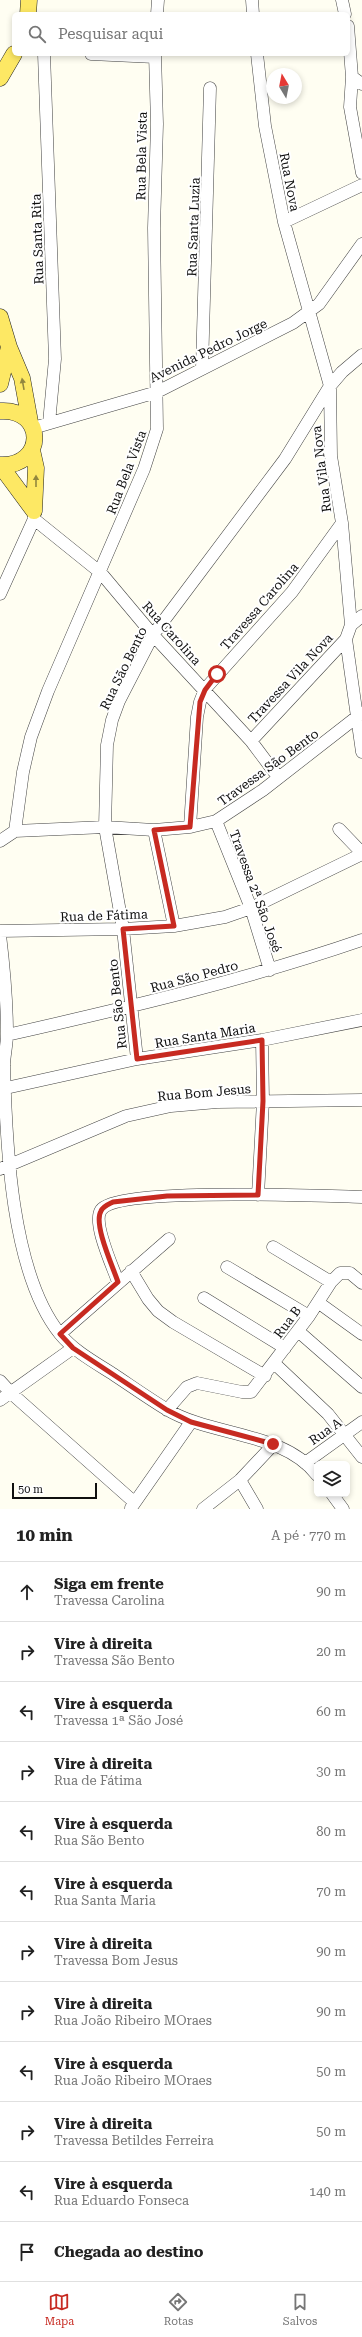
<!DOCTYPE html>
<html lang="pt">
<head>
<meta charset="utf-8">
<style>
	body { margin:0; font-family:"Roboto Serif",serif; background:#f6f6f6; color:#222 }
	.controls { position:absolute; right:12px; bottom:12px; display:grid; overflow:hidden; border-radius:6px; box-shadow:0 2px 6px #0003 }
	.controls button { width:36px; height:36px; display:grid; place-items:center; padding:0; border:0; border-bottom:1px solid #e0e0e0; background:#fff; color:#222; font:20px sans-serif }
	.compass { position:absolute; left:266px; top:68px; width:36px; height:36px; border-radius:50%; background:#fff; box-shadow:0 2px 6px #0003; rotate:350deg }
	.scale { position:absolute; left:12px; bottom:10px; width:85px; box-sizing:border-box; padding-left:4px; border:2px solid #101010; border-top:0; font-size:11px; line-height:14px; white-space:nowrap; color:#101010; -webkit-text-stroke:3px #fff; paint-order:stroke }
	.stop { position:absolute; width:12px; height:12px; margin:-9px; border:3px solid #c72a21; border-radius:50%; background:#fff }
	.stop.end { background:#c72a21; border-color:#fff; box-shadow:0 1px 4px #0008 }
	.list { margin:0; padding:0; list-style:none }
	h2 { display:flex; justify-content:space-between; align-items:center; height:52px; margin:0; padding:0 16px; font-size:17px }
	h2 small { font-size:13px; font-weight:400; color:#767676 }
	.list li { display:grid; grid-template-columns:26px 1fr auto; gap:12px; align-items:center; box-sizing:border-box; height:60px; padding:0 16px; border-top:1px solid #e0e0e0 }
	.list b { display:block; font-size:15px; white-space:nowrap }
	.list p { margin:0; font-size:13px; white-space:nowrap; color:#767676 }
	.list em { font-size:13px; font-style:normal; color:#767676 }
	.icon { flex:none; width:22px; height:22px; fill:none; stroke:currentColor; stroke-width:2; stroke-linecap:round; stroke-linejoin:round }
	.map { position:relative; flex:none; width:362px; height:1509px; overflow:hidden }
	.search { position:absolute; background:#fff; box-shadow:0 2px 6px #0003; left:12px; right:12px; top:12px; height:44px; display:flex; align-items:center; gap:10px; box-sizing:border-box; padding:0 14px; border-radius:6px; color:#767676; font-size:15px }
	.sheet { height:772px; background:#fff }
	nav { display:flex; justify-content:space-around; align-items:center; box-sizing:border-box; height:56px; border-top:1px solid #e0e0e0; background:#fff; font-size:11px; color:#767676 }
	nav a { display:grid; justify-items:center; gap:2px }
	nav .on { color:#c72a21 }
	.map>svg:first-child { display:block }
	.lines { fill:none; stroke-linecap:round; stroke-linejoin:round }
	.minor-casing { stroke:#434343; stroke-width:13 }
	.major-casing { stroke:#212121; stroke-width:17 }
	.minor { stroke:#fff; stroke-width:12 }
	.major { stroke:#fde864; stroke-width:16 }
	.oneway { fill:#92873e }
	.route { stroke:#c72a21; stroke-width:5 }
	.labels { text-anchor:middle; stroke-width:4; stroke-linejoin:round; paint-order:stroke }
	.street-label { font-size:13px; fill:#101010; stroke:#fff }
</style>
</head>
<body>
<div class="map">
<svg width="362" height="1509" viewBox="0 0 362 1509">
	<rect width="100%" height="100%" fill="#fffef2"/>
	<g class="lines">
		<defs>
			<path id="minor" d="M252 0 253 14
				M342 0 345 14
				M157 14 158 0
				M348 26 352 77 350 107 362 173
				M44 54 55 359 49 423
				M91 54 155 57
				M257 54 265 126 284 222 330 386 331 456 342 523 351 625
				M352 77 362 84
				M284 222 362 185
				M202 368 210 88
				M33 428 157 392 293 323 319 304 362 244
				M34 519 101 573 153 635 251 741 278 777
				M0 594 34 519V512
				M346 639 362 752
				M251 741 346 639 351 625 362 616
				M216 821 251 908 270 970
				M190 827 197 717 200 702 205 689 292 592 342 523
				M339 829 362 853
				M154 830 174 926
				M15 831 23 772 31 737 48 691 144 469 157 429 154 228 157 124 155 54
				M15 831 105 827 154 830 190 827 216 821 263 790 362 713
				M0 841 15 831
				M0 931 123 929 174 926 225 917 251 908 362 854
				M0 935C4 968 7 1002 7 1034 7 1045 4 1056 4 1066 6 1143 11 1273 60 1334 74 1351 94 1362 113 1374 131 1386 148 1398 166 1409 212 1437 283 1431 317 1475
				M7 1035C126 1008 246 980 362 940
				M137 1059 123 929 105 827 107 745 112 720 119 701 153 635 285 459 330 386 342 372 362 355
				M6 1088 137 1059 262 1040 362 1020
				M0 1169 126 1116 171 1106 217 1102 362 1100
				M258 1195 263 1101 262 1040
				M273 1247 331 1282
				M227 1267 309 1316
				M131 1271 148 1299 158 1311 173 1322 265 1376
				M118 1282C113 1267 92 1223 101 1210 117 1187 325 1196 362 1197
				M204 1298 285 1348
				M319 1303 362 1334
				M298 1331 362 1387
				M60 1334 169 1239
				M274 1363 328 1414 362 1457
				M0 1381 11 1393 134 1502
				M0 1400 73 1348
				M167 1410 187 1387 197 1383 242 1392H251L309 1316 331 1282 340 1273H350L362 1283
				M305 1463 362 1422
				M240 1480 257 1509
				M332 1494 343 1509
				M131 1508 191 1422
				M203 1509 240 1480 273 1445"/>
			<path id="major" d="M28 14 29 0
				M0 78 14 54
				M0 317 9 347 22 378 30 422
				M0 384 9 347
				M0 411C46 408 46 467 0 465
				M32 450 36 468 34 511
				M0 465 34 511"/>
		</defs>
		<use href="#minor" class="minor-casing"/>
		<use href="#major" class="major-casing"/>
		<use href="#minor" class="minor"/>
		<use href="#major" class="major"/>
	</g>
	<defs><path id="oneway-solid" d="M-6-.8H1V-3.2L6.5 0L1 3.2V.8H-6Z"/></defs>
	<g class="oneway">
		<use href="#oneway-solid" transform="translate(23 384) rotate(-100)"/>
		<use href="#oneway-solid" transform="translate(36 481) rotate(-90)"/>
	</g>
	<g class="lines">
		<path class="route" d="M217 674 205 690 200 702 190 827 154 830 174 926 123 929 137 1059 262 1040 263 1101 258 1195 167 1196 113 1202C109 1204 103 1206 101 1211 93 1224 113 1267 118 1282L60 1334 73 1348 167 1410 191 1422 273 1444"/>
	</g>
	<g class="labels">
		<g class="street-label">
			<text transform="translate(141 156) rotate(-89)" y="5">Rua Bela Vista</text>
			<text transform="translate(290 182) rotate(79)" y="5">Rua Nova</text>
			<text transform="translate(193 227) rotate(-88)" y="5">Rua Santa Luzia</text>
			<text transform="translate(37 239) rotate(-92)" y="5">Rua Santa Rita</text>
			<text transform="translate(208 350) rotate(-26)" y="5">Avenida Pedro Jorge</text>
			<text transform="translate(321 469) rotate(-97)" y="5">Rua Vila Nova</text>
			<text transform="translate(126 472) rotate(-69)" y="5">Rua Bela Vista</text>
			<text transform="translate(259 606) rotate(-49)" y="5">Travessa Carolina</text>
			<text transform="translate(172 633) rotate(48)" y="5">Rua Carolina</text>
			<text transform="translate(123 668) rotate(-64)" y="5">Rua São Bento</text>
			<text transform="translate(290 678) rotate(-47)" y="5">Travessa Vila Nova</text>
			<text transform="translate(268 767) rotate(-36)" y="5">Travessa São Bento</text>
			<text transform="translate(256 891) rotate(70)" y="5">Travessa 2ª São José</text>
			<text transform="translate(104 915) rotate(-2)" y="5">Rua de Fátima</text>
			<text transform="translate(194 976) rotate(-15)" y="5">Rua São Pedro</text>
			<text transform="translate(117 1004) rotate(-96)" y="5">Rua São Bento</text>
			<text transform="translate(205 1035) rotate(-9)" y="5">Rua Santa Maria</text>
			<text transform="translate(204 1092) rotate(-5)" y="5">Rua Bom Jesus</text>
			<text transform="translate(287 1322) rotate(-53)" y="5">Rua B</text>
			<text transform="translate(325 1431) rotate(-35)" y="5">Rua A</text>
		</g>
	</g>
</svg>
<div class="controls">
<button><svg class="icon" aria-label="layers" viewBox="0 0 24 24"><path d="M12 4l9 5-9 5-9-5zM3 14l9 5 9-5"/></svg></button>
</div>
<svg class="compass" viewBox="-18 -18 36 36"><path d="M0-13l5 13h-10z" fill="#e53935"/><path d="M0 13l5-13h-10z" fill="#767676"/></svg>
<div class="scale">50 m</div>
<div class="stop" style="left:217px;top:674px"></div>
<div class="stop end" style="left:273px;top:1444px"></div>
<div class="search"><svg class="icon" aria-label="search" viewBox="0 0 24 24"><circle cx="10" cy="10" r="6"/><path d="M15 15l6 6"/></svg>Pesquisar aqui</div>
</div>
<section class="sheet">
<h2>10 min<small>A pé · 770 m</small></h2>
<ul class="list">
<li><svg class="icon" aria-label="ahead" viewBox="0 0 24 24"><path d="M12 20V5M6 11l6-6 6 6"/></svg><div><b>Siga em frente</b><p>Travessa Carolina</p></div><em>90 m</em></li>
<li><svg class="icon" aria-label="right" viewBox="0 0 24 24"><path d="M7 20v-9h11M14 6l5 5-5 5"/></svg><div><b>Vire à direita</b><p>Travessa São Bento</p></div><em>20 m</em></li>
<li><svg class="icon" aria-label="left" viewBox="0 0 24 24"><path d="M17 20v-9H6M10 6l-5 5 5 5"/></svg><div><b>Vire à esquerda</b><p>Travessa 1ª São José</p></div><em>60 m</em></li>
<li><svg class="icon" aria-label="right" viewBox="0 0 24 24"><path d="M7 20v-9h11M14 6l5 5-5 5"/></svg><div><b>Vire à direita</b><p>Rua de Fátima</p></div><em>30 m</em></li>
<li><svg class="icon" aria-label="left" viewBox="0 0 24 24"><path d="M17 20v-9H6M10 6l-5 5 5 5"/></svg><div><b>Vire à esquerda</b><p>Rua São Bento</p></div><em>80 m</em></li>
<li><svg class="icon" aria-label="left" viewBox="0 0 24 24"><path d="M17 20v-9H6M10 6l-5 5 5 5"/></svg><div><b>Vire à esquerda</b><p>Rua Santa Maria</p></div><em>70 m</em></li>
<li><svg class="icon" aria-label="right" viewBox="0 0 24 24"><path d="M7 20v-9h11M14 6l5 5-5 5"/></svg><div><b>Vire à direita</b><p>Travessa Bom Jesus</p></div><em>90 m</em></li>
<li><svg class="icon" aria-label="right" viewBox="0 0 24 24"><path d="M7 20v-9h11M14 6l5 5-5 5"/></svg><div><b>Vire à direita</b><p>Rua João Ribeiro MOraes</p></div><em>90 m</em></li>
<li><svg class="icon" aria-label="left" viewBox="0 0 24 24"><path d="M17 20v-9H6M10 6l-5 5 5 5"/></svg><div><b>Vire à esquerda</b><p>Rua João Ribeiro MOraes</p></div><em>50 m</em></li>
<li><svg class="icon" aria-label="right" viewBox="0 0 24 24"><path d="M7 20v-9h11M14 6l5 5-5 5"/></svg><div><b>Vire à direita</b><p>Travessa Betildes Ferreira</p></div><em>50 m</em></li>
<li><svg class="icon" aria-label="left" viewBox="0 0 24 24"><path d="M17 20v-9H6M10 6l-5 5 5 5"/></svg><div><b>Vire à esquerda</b><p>Rua Eduardo Fonseca</p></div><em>140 m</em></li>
<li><svg class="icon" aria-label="arrive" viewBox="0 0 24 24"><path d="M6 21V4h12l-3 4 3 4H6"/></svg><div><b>Chegada ao destino</b></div></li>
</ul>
</section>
<nav>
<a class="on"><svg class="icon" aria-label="map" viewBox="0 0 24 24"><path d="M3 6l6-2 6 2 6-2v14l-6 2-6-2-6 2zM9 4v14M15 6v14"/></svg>Mapa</a>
<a><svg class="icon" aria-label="directions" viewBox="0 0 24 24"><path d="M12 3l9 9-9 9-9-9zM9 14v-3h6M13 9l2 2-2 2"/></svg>Rotas</a>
<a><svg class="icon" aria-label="saved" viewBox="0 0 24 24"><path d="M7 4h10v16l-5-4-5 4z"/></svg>Salvos</a>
</nav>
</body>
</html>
